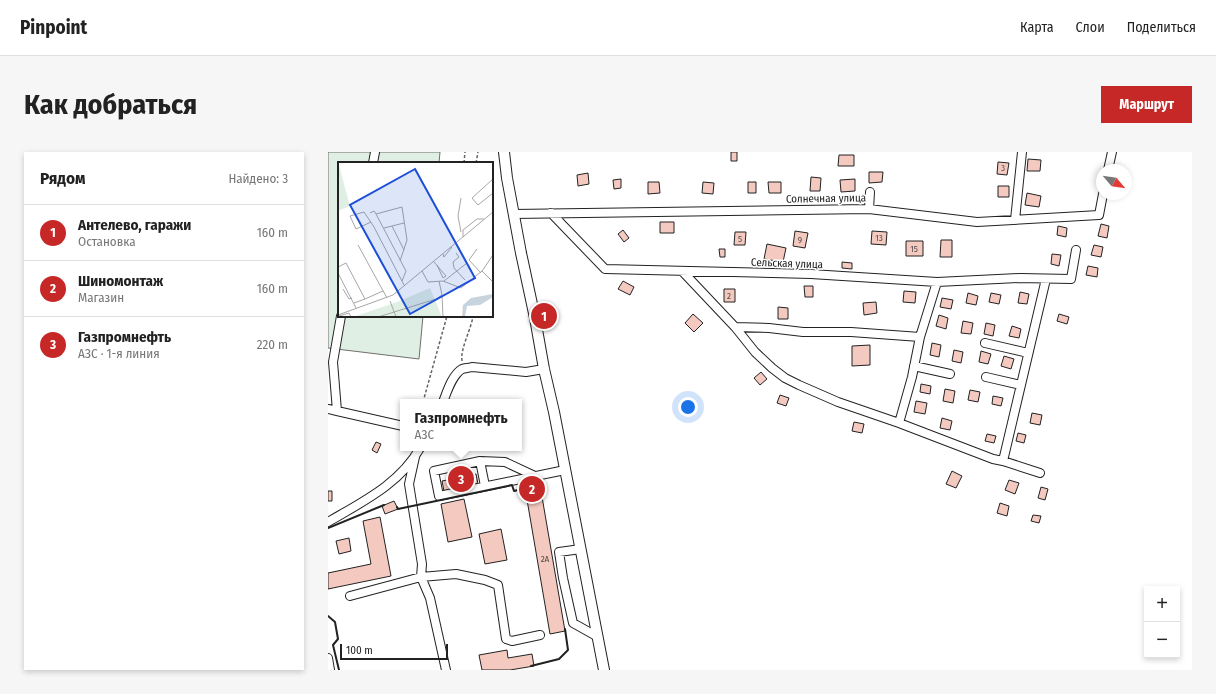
<!DOCTYPE html>
<html lang="ru">
<head>
<meta charset="utf-8">
<style>
	body { margin:0; font-family:"Fira Sans Condensed",sans-serif; background:#f6f6f6; color:#222 }
	.controls { position:absolute; right:12px; bottom:12px; display:grid; overflow:hidden; border-radius:0px; box-shadow:0 2px 6px #0003 }
	.controls button { width:36px; height:36px; display:grid; place-items:center; padding:0; border:0; border-bottom:1px solid #e0e0e0; background:#fff; color:#222; font:20px sans-serif }
	.compass { position:absolute; left:768px; top:12px; width:36px; height:36px; border-radius:50%; background:#fff; box-shadow:0 2px 6px #0003; rotate:119deg }
	.scale { position:absolute; left:12px; bottom:10px; width:108px; box-sizing:border-box; padding-left:4px; border:2px solid #222; border-top:0; font-size:11px; line-height:14px; white-space:nowrap; color:#222; -webkit-text-stroke:3px #fff; paint-order:stroke }
	.you { position:absolute; left:360px; top:255px; width:14px; height:14px; margin:-10px; border:3px solid #fff; border-radius:50%; background:#1a73e8; box-shadow:0 0 0 6px #1a73e833 }
	.badge { display:grid; place-items:center; width:26px; height:26px; border-radius:50%; background:#c62828; color:#fff; font-size:13px; font-weight:700 }
	.pin { position:absolute; translate:-50% -50%; border:2px solid #fff; box-shadow:0 1px 4px #0006 }
	.popup { position:absolute; left:72px; top:247px; width:122px; height:52px; box-sizing:border-box; display:grid; place-content:center; border-radius:0px; background:#fff; filter:drop-shadow(0 1px 3px #0005); font-size:13px; white-space:nowrap; color:#767676 }
	.popup b { font-size:15px; color:#222 }
	.popup::after { content:''; position:absolute; left:50%; top:100%; margin-left:-8px; border:8px solid transparent; border-top-color:#fff }
	.list { margin:0; padding:0; list-style:none }
	h2 { display:flex; justify-content:space-between; align-items:center; height:52px; margin:0; padding:0 16px; font-size:17px }
	h2 small { font-size:13px; font-weight:400; color:#767676 }
	.list li { display:grid; grid-template-columns:26px 1fr auto; gap:12px; align-items:center; box-sizing:border-box; height:56px; padding:0 16px; border-top:1px solid #e0e0e0 }
	.list b { display:block; font-size:15px; white-space:nowrap }
	.list p { margin:0; font-size:13px; white-space:nowrap; color:#767676 }
	.list em { font-size:13px; font-style:normal; color:#767676 }
	.map { position:relative; flex:none; width:864px; height:518px; overflow:hidden; border-radius:0px }
	header { display:flex; align-items:center; gap:24px; box-sizing:border-box; height:56px; padding:0 20px; background:#fff; border-bottom:1px solid #e0e0e0 }
	header strong { font-size:19px }
	nav { display:flex; gap:22px; margin-inline-start:auto; font-size:14px }
	.intro { display:flex; align-items:center; justify-content:space-between; box-sizing:border-box; height:96px; padding:0 24px }
	h1 { margin:0; font-size:28px }
	.button { padding:10px 18px; border-radius:0px; background:#c62828; color:#fff; font-size:14px; font-weight:700 }
	main { display:flex; gap:24px; padding:0 24px }
	aside { flex:1; background:#fff; border-radius:0px; box-shadow:0 2px 6px #0003 }
	.map>svg:first-child { display:block }
	.green { fill:#e0efe3; stroke:#6f6f6f }
	.building { fill:#f3c9c0; stroke:#222 }
	.lines { fill:none; stroke-linecap:round; stroke-linejoin:round }
	.minor-casing { stroke:#222; stroke-width:10 }
	.major-casing { stroke:#222; stroke-width:12 }
	.path { stroke:#646464; stroke-width:1.5; stroke-dasharray:3 2; stroke-linecap:butt }
	.minor { stroke:#fff; stroke-width:8 }
	.major { stroke:#fff; stroke-width:10 }
	.wall { stroke:#222; stroke-width:2 }
	.labels { text-anchor:middle; stroke-width:3; stroke-linejoin:round; paint-order:stroke }
	.number-label { font-size:9px; fill:#564c4a }
	.street-label { font-size:11px; fill:#222; stroke:#fff }
	.inset-road { fill:none; stroke:#a7a7a7; stroke-width:1 }
	.view { fill:#1d4ed8; fill-opacity:0.15; stroke:#1d4ed8; stroke-width:2 }
	.inset-edge { fill:none; stroke:#222; stroke-width:2 }
</style>
</head>
<body>
<header>
<strong>Pinpoint</strong>
<nav><a>Карта</a><a>Слои</a><a>Поделиться</a></nav>
</header>
<div class="intro"><h1>Как добраться</h1><a class="button">Маршрут</a></div>
<main>
<aside>
<h2>Рядом<small>Найдено: 3</small></h2>
<ul class="list">
<li><span class="badge">1</span><div><b>Антелево, гаражи</b><p>Остановка</p></div><em>160 m</em></li>
<li><span class="badge">2</span><div><b>Шиномонтаж</b><p>Магазин</p></div><em>160 m</em></li>
<li><span class="badge">3</span><div><b>Газпромнефть</b><p>АЗС · 1-я линия</p></div><em>220 m</em></li>
</ul>
</aside>
<div class="map">
<svg width="864" height="518" viewBox="0 0 864 518">
	<rect width="100%" height="100%" fill="#fff"/>
	<path class="green" d="M0 0H112L111 11H11V164H95L91 207 0 196Z"/>
	<path class="building" d="M403 0H409V9H403Z
		M511 3H526V14H510Z
		M700 7 713 8 712 19H699Z
		M670 10 681 11 679 23 669 22Z
		M541 20H555L554 30 541 31Z
		M260 21 261 32 250 34 249 23Z
		M483 25 493 26 492 39H482Z
		M293 27V36L286 37 285 28Z
		M527 27V39L513 40 512 28Z
		M320 30H331L332 41 320 42Z
		M375 30 386 31 385 42 374 41Z
		M420 30H428V41H420Z
		M440 30H453V41H441Z
		M670 34H681V45H670Z
		M699 41 713 44 711 55 697 53Z
		M332 70H346V81H332Z
		M773 72 781 74 779 86 770 84Z
		M730 74 739 76 738 85 729 83Z
		M295 78 301 86 296 90 290 82Z
		M467 79 480 81 477 96 465 94Z
		M544 79 559 80 558 93 543 92Z
		M407 80H418L417 93H406Z
		M613 88H624V105H612Z
		M578 89H595V104H578Z
		M439 92 458 96 455 110 436 107Z
		M766 93 775 95 773 105 763 103Z
		M391 97H397V105H392Z
		M724 102 733 103 731 114 723 112Z
		M514 110 524 111V117L514 116Z
		M760 114 770 116 769 125 758 123Z
		M295 129 306 135 302 143 290 137Z
		M476 134H485V145H477Z
		M396 137H407V150H396Z
		M576 139 588 140 587 151 575 150Z
		M692 140 701 142 699 152 690 151Z
		M640 141 650 144 648 153 638 151Z
		M663 141 673 143 671 152 661 150Z
		M614 146 625 148 623 157 612 155Z
		M548 150 549 161 536 163 535 151Z
		M450 155 460 156V167H450Z
		M365 162 375 171 366 180 357 171Z
		M731 162 741 165 739 172 729 169Z
		M611 163 620 166 618 177 608 174Z
		M635 169 645 171 643 182 633 181Z
		M658 171 667 173 665 184 656 182Z
		M684 174 693 177 691 186 681 184Z
		M604 191 613 193 611 205 602 203Z
		M542 193V213L524 214V194Z
		M626 198 635 200 633 211 624 209Z
		M653 199 663 202 660 212 651 210Z
		M676 204 686 207 683 217 673 214Z
		M433 220 439 227 432 233 426 226Z
		M593 232 603 234 602 242 592 240Z
		M617 237 627 239 625 251 615 249Z
		M642 238 652 240 650 250 640 248Z
		M452 243 461 246 458 254 449 251Z
		M665 244 675 246 673 254 664 252Z
		M588 249 599 251 597 262 586 260Z
		M704 261 714 263 712 273 702 271Z
		M614 266 624 269 622 278 612 276Z
		M526 270 536 272 534 281 524 279Z
		M690 281 698 283 696 291 688 289Z
		M659 282 668 284 666 291 657 289Z
		M48 290 53 292 49 301 44 298Z
		M624 319 634 324 628 336 618 332Z
		M148 322 150 332 116 339 114 329Z
		M681 328 691 331 687 342 677 338Z
		M212 333 237 479 222 482 197 336Z
		M713 335 720 337 717 348 710 346Z
		M0 339H4V349H0Z
		M136 347 144 385 120 390 113 352Z
		M66 349 70 357 57 362 54 354Z
		M672 351 681 354 679 364 669 361Z
		M705 363 713 364 711 371 703 369Z
		M52 365 63 424 0 437V421L43 412 35 369Z
		M173 377 179 408 157 412 151 382Z
		M21 386 23 399 11 402 8 389Z
		M179 498 180 506 204 502 206 514 182 518H154L151 503Z"/>
	<g class="lines">
		<defs>
			<path id="minor" d="M45 11 47 0
				M780 18 784 0
				M541 57 542 40
				M223 61 277 117 483 122 609 130 692 126 743 127 748 98
				M185 62 541 57 649 70 771 63 775 42
				M687 68 694 0
				M355 120 407 175 427 200 444 216 457 226 471 233 510 250 571 271 665 307 675 309 718 127
				M13 164 5 210 9 259 75 274
				M407 175 441 176 475 180H523L592 185
				M657 191 700 201
				M586 214 622 222
				M658 225 693 233
				M115 250C119 240 124 223 134 217 137 216 141 216 144 215L198 220 216 217
				M0 257 9 259
				M571 271 584 225 592 185 609 130
				M87 305 81 332 94 412 93 425 102 446 118 518
				M152 309 157 334
				M675 309 712 321
				M207 324 177 310 152 309 106 319 111 344 237 318
				M0 370C34 350 72 332 92 296
				M253 397 231 400 235 426 245 471 270 485
				M22 444 93 425 128 422 157 428 170 433 178 487 184 489 212 483
				M0 506 2 518"/>
			<path id="major" d="M176 0 179 26 193 101 207 166 216 217 226 260 276 518"/>
		</defs>
		<use href="#minor" class="minor-casing"/>
		<use href="#major" class="major-casing"/>
		<path class="path" d="M136 11 137 0
			M148 11 150 0
			M134 209C132 197 143 178 145 164
			M95 250 119 164"/>
		<use href="#minor" class="minor"/>
		<use href="#major" class="major"/>
		<path class="wall" d="M69 355 70 357 184 333 186 339 198 336
			M0 376 56 353
			M0 464 7 470 10 487 5 493 11 518
			M203 514 231 507 240 498 237 477"/>
	</g>
	<g class="labels">
		<g class="number-label">
			<text x="675" y="19">3</text>
			<text x="551" y="89">13</text>
			<text x="412" y="90">5</text>
			<text x="472" y="91">9</text>
			<text x="586" y="100">15</text>
			<text x="401" y="147">2</text>
			<text x="217" y="410">2А</text>
		</g>
		<g class="street-label">
			<text transform="translate(498 46) rotate(-1)" y="4">Солнечная улица</text>
			<text transform="translate(459 111) rotate(2)" y="4">Сельская улица</text>
		</g>
	</g>
	<g transform="translate(10 10)">
		<rect width="155" height="155" fill="#fff"/>
		<path d="M0 0 12 44 0 49ZM92 126 104 155H15L59 140Z" fill="#e0efe3"/>
		<path d="M155 132V135L142 143 129 144 127 155H124L125 143 133 136Z" fill="#c7d3dd"/>
		<path class="inset-road" d="M155 17 134 36 140 43 155 31M123 36 120 54 123 70M32 51 36 49 38 52 64 45 69 78 62 99M38 52 68 109 64 119M33 60 18 67 12 54 26 50 36 65 66 123M54 64 66 88M46 66 66 61M125 75V68L139 57H146M20 83 49 136M139 87 131 98 143 111M118 91 121 95 115 100 116 106 127 118M105 92 106 95 114 85M96 100 108 114 105 116 99 103M0 105 8 101 27 137 16 141M84 109 90 120 105 119 123 126 144 109 155 93M144 109 155 120M0 111 18 146M106 119 129 101M5 127 11 137 14 136M104 133 105 155M27 137 45 129M52 139 58 155M0 153 55 133 155 50M1 154 11 151 13 155M40 155 98 137 104 133 101 119"/>
		<path class="view" d="M77 7 137 116 72 152 12 43Z"/>
		<rect width="155" height="155" class="inset-edge"/>
	</g>
</svg>
<div class="controls">
<button>+</button>
<button>−</button>
</div>
<svg class="compass" viewBox="-18 -18 36 36"><path d="M0-13l5 13h-10z" fill="#e53935"/><path d="M0 13l5-13h-10z" fill="#767676"/></svg>
<div class="scale">100 m</div>
<div class="you"></div>
<div class="pin badge" style="left:216px;top:164px">1</div>
<div class="pin badge" style="left:204px;top:337px">2</div>
<div class="pin badge" style="left:133px;top:327px">3</div>
<div class="popup"><b>Газпромнефть</b>АЗС</div>
</div>
</main>
</body>
</html>
